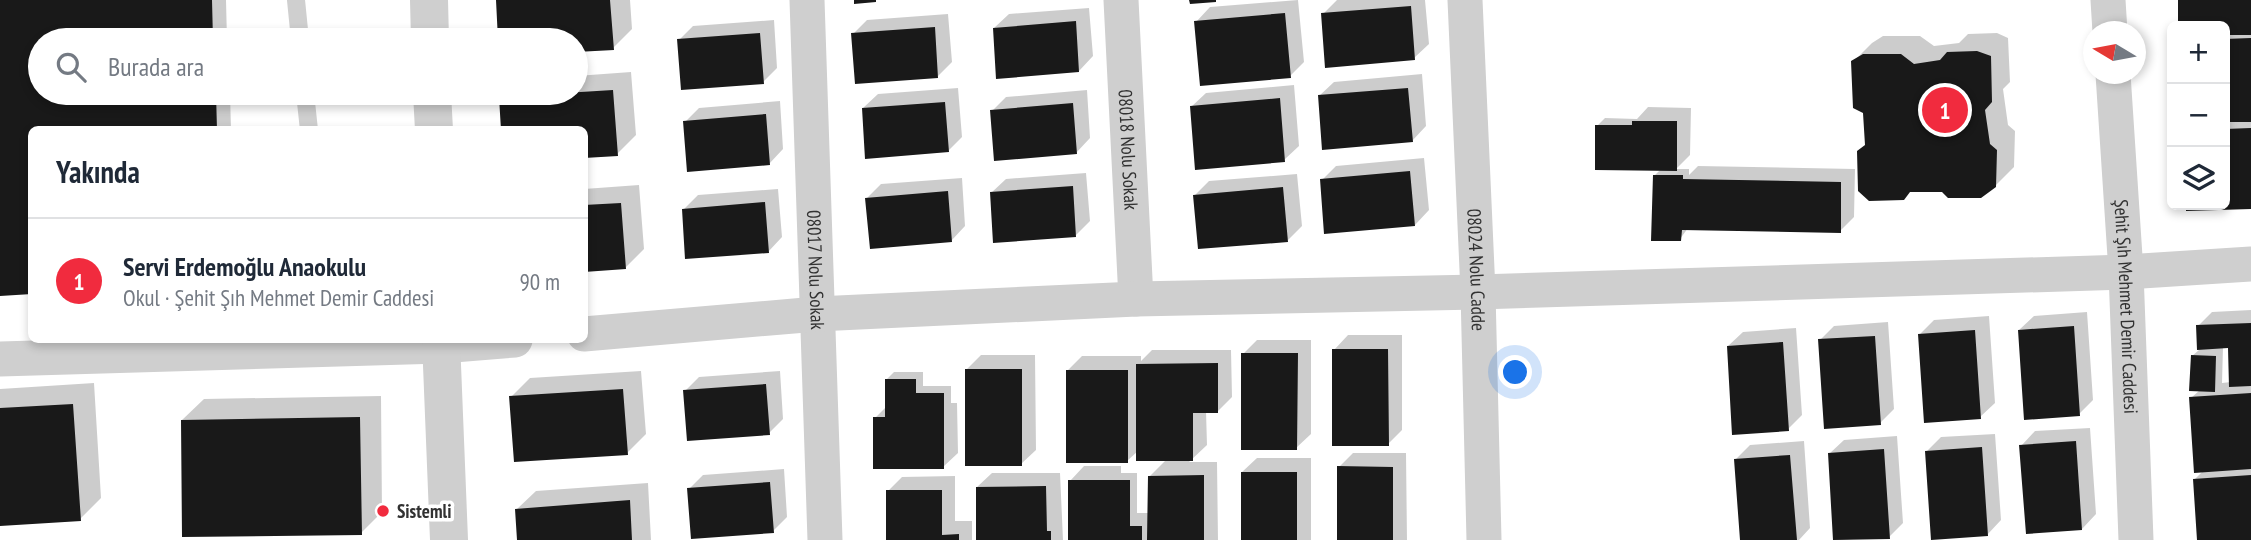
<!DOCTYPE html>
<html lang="tr">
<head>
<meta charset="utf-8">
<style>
	body { margin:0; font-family:"PT Sans Narrow",sans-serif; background:#f2f2f3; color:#1f2937 }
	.controls { position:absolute; right:21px; top:21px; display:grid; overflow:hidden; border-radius:10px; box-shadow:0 4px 10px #0003 }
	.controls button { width:63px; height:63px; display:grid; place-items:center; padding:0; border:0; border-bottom:2px solid #e0e1e3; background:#fff; color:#1f2937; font:35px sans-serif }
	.compass { position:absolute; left:2083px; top:21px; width:63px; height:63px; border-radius:50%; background:#fff; box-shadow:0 4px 10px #0003; rotate:280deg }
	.you { position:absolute; left:1516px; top:373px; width:24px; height:24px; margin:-18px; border:5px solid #fff; border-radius:50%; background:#1a73e8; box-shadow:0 0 0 10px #1a73e833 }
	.badge { display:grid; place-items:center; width:46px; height:46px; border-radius:50%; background:#f12b3e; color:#fff; font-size:23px; font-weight:700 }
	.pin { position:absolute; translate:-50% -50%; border:4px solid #fff; box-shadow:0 2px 7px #0006 }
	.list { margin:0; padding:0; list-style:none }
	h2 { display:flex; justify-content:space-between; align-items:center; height:91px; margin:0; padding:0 28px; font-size:30px }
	h2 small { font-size:23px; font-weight:400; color:#747a83 }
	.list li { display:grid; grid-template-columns:46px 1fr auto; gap:21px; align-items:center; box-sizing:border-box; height:126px; padding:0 28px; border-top:2px solid #e0e1e3 }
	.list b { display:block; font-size:26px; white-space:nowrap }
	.list p { margin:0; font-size:23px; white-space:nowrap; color:#747a83 }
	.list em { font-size:23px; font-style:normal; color:#747a83 }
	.icon { flex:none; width:38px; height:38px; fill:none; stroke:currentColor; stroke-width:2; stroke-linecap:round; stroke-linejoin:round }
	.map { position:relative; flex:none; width:2251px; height:540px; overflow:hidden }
	.search { position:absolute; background:#fff; box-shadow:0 4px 10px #0003; left:28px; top:28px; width:560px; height:77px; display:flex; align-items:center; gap:18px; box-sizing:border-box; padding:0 24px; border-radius:38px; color:#747a83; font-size:26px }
	.panel { position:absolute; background:#fff; box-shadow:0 4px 10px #0003; left:28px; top:126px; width:560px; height:217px; border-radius:10px }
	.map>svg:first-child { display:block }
	.shadow { fill:#0003; fill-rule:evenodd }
	.building { fill:#191919 }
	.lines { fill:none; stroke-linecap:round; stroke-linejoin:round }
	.service { stroke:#cfcfcf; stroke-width:18 }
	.minor { stroke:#cfcfcf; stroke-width:35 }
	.tertiary { stroke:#cfcfcf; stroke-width:38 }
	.poi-dot { fill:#f12b3e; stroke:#fff; stroke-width:2.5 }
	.labels { text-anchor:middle; stroke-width:7; stroke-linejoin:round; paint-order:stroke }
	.street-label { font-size:19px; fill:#323232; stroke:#fff }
	.poi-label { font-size:19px; font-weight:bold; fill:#323232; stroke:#fff; text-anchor:start }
</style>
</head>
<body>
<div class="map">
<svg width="2251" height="540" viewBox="0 0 2251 540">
	<rect width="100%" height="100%" fill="#fff"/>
	<path class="shadow" d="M0 0H226L227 40H40V93H230L231 130H32L0 294Z
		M497 0H630L632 29 613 48 576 51V40H500Z
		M1298 0 1304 62 1290 76 1196 22 1210 7Z
		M1337 0H1425L1429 44 1414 58 1323 14Z
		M2180 0H2251V208L2188 210V205H2225V26H2180Z
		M1089 8 1093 56 1079 71 994 28 1009 14Z
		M948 14 952 62 938 76 853 34 867 20Z
		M774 20 777 68 763 82 679 40 693 26Z
		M1997 33 2008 38 2010 82 2003 89 2008 125 2015 131 2014 167 1995 186 1867 144 1865 112 1853 62 1872 43 1883 36H1920L1934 46 1959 43 1968 34Z
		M631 72 636 135 617 154 584 130 501 98 506 93H576V76Z
		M1422 74 1426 126 1412 141 1319 96 1334 82Z
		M1294 85 1299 146 1284 160 1191 107 1206 93Z
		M958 88 962 137 948 151 863 108 878 94Z
		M1087 90 1090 138 1076 153 992 111 1006 97Z
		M780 101 783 149 769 164 685 122 699 108Z
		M1648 107 1691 108 1690 155 1676 169H1689V175L1698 166 1855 169 1854 217 1840 231 1688 228 1680 239 1654 176 1661 169 1597 126 1605 118 1637 119Z
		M1424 158 1429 210 1415 225 1322 180 1336 166Z
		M1086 173 1090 221 1076 235 991 193 1006 179Z
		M1297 174 1302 226 1288 240 1195 195 1209 181Z
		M962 178 965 226 951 241 867 198 881 184Z
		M639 185 644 249 625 268 584 270V189Z
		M778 189 782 237 768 252 684 209 698 195Z
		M2251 310V540H2199L2195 479 2203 471 2191 398 2200 390 2192 356 2199 350 2198 326 2212 312ZM2230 346 2231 382 2222 383 2223 347Z
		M2087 312 2093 400 2079 414 2019 330 2034 316Z
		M1989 316 1995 403 1980 417 1920 334 1934 320Z
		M1888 322 1894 409 1880 423 1820 340 1834 326Z
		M1796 328 1802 415 1788 429 1728 346 1743 332Z
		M1348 335H1402V430L1388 444 1334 350Z
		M1257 340H1311V434L1296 448 1243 354Z
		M1152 350H1231L1232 397 1217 412 1206 411 1207 445 1189 462H1217L1218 540H1070V481L1084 466H1121V473H1137V513H1149L1150 476 1167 459 1138 451 1127 461 1067 371 1082 356H1141V361Z
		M981 355H1035L1036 450 1021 464 967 369Z
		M641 371 646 434 627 453 511 397 530 378Z
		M780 371 783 419 769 433 685 391 699 377Z
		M894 372H923V386H951V403H957L958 453 943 467 875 418 886 407V380Z
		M94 383 101 498 80 519 0 524V389Z
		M381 396 382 512 361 533 182 420 204 399Z
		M2090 428 2096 514 2082 529 2021 446 2035 431Z
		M1995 434 2001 520 1987 535 1927 451 1941 437Z
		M1897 436 1903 523 1889 537 1835 540 1829 454 1844 440Z
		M1804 441 1810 528 1799 540H1741L1736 459 1750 445Z
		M1353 453H1406L1407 540H1339V467Z
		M1257 458H1311V540H1242V472Z
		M784 469 787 517 773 531 689 489 703 475Z
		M992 473H1060L1063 540H977V487Z
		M955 476V521H972V540H888V491L902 477Z
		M648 483 651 540H519L517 509 536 491Z"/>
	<path class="building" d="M0 0H212L213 40H40V93H216L217 130H32V294L0 296Z
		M496 0H610L614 50 576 52V40H498Z
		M854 0H876V2L854 4Z
		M1189 0H1216V2L1190 4Z
		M2178 0H2251V35H2225V26H2178Z
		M1411 6 1415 60 1325 68 1321 13Z
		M1285 13 1291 78 1200 86 1194 21Z
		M1076 21 1079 72 996 79 993 28Z
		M935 27 938 78 855 84 851 33Z
		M760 33 764 84 681 90 677 39Z
		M2251 38V122H2225V39Z
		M1977 51 1991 56 1992 102 1985 110 1990 144 1997 150 1996 187 1981 198H1948L1942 192H1910L1904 200 1869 201 1858 191 1857 151 1865 145 1863 113 1853 108 1851 61 1863 54H1901L1914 64 1940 60 1947 52Z
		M1408 88 1413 142 1322 150 1318 95Z
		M613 90 618 156 584 158V130H501L499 97Z
		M1280 98 1285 162 1195 170 1190 106Z
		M945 102 949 152 865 159 862 108Z
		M1073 103 1077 154 994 161 990 110Z
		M766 114 770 165 687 172 683 121Z
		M1632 121H1677V171L1595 170V125H1632Z
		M2251 128V209L2186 211V205H2225V129Z
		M1410 171 1415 226 1324 234 1320 179Z
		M1653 175H1683V179L1841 182V233L1682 230 1681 241H1651Z
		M1073 186 1076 237 993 243 990 192Z
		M1283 187 1288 242 1198 249 1193 195Z
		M948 191 952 242 870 249 865 198Z
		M765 202 769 253 685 259 682 209Z
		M621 203 626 269 584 272V205Z
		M2251 323V386L2229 387 2228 348 2197 350 2196 325Z
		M2074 326 2080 416 2024 420 2018 330Z
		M1975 330 1981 419 1924 423 1918 334Z
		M1875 336 1881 425 1824 429 1818 339Z
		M1783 342 1789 431 1732 435 1727 346Z
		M1332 349H1388L1389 446H1332Z
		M1241 353H1298L1297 450H1241Z
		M2191 355 2216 356 2215 392 2189 391Z
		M1218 363V413H1193V461H1136V364Z
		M965 369H1022V466H965Z
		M1066 370H1128V463H1066Z
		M885 379H916V393H944V469H873V417H885Z
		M766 384 770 435 687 441 683 390Z
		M623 389 628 455 514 462 509 396Z
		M2251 393V469L2194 473 2189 397Z
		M73 404 81 521 0 526V408Z
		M360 417 362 535 182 537 181 420Z
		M2076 441 2082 530 2026 534 2019 445Z
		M1982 447 1988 536 1931 540 1925 451Z
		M1884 449 1890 539 1833 540 1828 453Z
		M1790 455 1797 540H1740L1734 459Z
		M1337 466 1393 467V540H1337Z
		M1241 472H1297V540H1241Z
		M1204 475V540H1147L1148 476Z
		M2251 475V540H2197L2193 479Z
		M1068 480H1130V526H1142V540H1068Z
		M770 482 774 533 691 539 687 488Z
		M1046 486 1047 531H1051V540H976V487Z
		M886 490H942V535L959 534V540H886Z
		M630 500 632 540H517L515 509Z"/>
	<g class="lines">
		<path class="service" d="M296 0 300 40
			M305 93 309 130"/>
		<g class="minor">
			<path id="s1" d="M807 0 825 540"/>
			<path id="s2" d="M1121 0 1136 299"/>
			<path id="s3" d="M1465 0 1478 292 1484 540"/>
			<path d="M2108 0 2110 32"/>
			<path id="s4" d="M2113 74 2126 272 2136 540"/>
			<path d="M584 334 817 314 1136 299 1478 292 2126 272 2251 264"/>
			<path d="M0 359 441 346 515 340"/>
		</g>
		<path class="tertiary" d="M429 0 430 40
			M432 93 434 130
			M441 340 449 540"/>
	</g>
	<circle class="poi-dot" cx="383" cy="511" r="7"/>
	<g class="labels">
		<g class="street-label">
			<text dy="7" stroke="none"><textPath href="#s2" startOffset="150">08018 Nolu Sokak</textPath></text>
			<text dy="7" stroke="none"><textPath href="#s1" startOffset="270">08017 Nolu Sokak</textPath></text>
			<text dy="7" stroke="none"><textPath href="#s3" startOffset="270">08024 Nolu Cadde</textPath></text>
			<text dy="7" stroke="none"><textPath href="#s4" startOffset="233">Şehit Şıh Mehmet Demir Caddesi</textPath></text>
		</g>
		<g class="poi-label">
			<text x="397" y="518">Sistemli</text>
		</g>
	</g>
</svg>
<div class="controls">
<button>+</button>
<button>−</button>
<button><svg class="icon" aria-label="layers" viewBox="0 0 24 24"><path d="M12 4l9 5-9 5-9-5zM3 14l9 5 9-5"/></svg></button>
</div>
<svg class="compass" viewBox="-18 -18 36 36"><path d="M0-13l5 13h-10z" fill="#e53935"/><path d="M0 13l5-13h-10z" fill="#747a83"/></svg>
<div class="you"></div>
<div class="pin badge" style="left:1945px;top:110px">1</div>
<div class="search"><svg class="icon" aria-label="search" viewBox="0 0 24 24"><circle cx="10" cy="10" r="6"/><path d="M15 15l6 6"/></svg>Burada ara</div>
<section class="panel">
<h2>Yakında<small></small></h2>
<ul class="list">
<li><span class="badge">1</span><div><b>Servi Erdemoğlu Anaokulu</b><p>Okul · Şehit Şıh Mehmet Demir Caddesi</p></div><em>90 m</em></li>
</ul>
</section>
</div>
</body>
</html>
